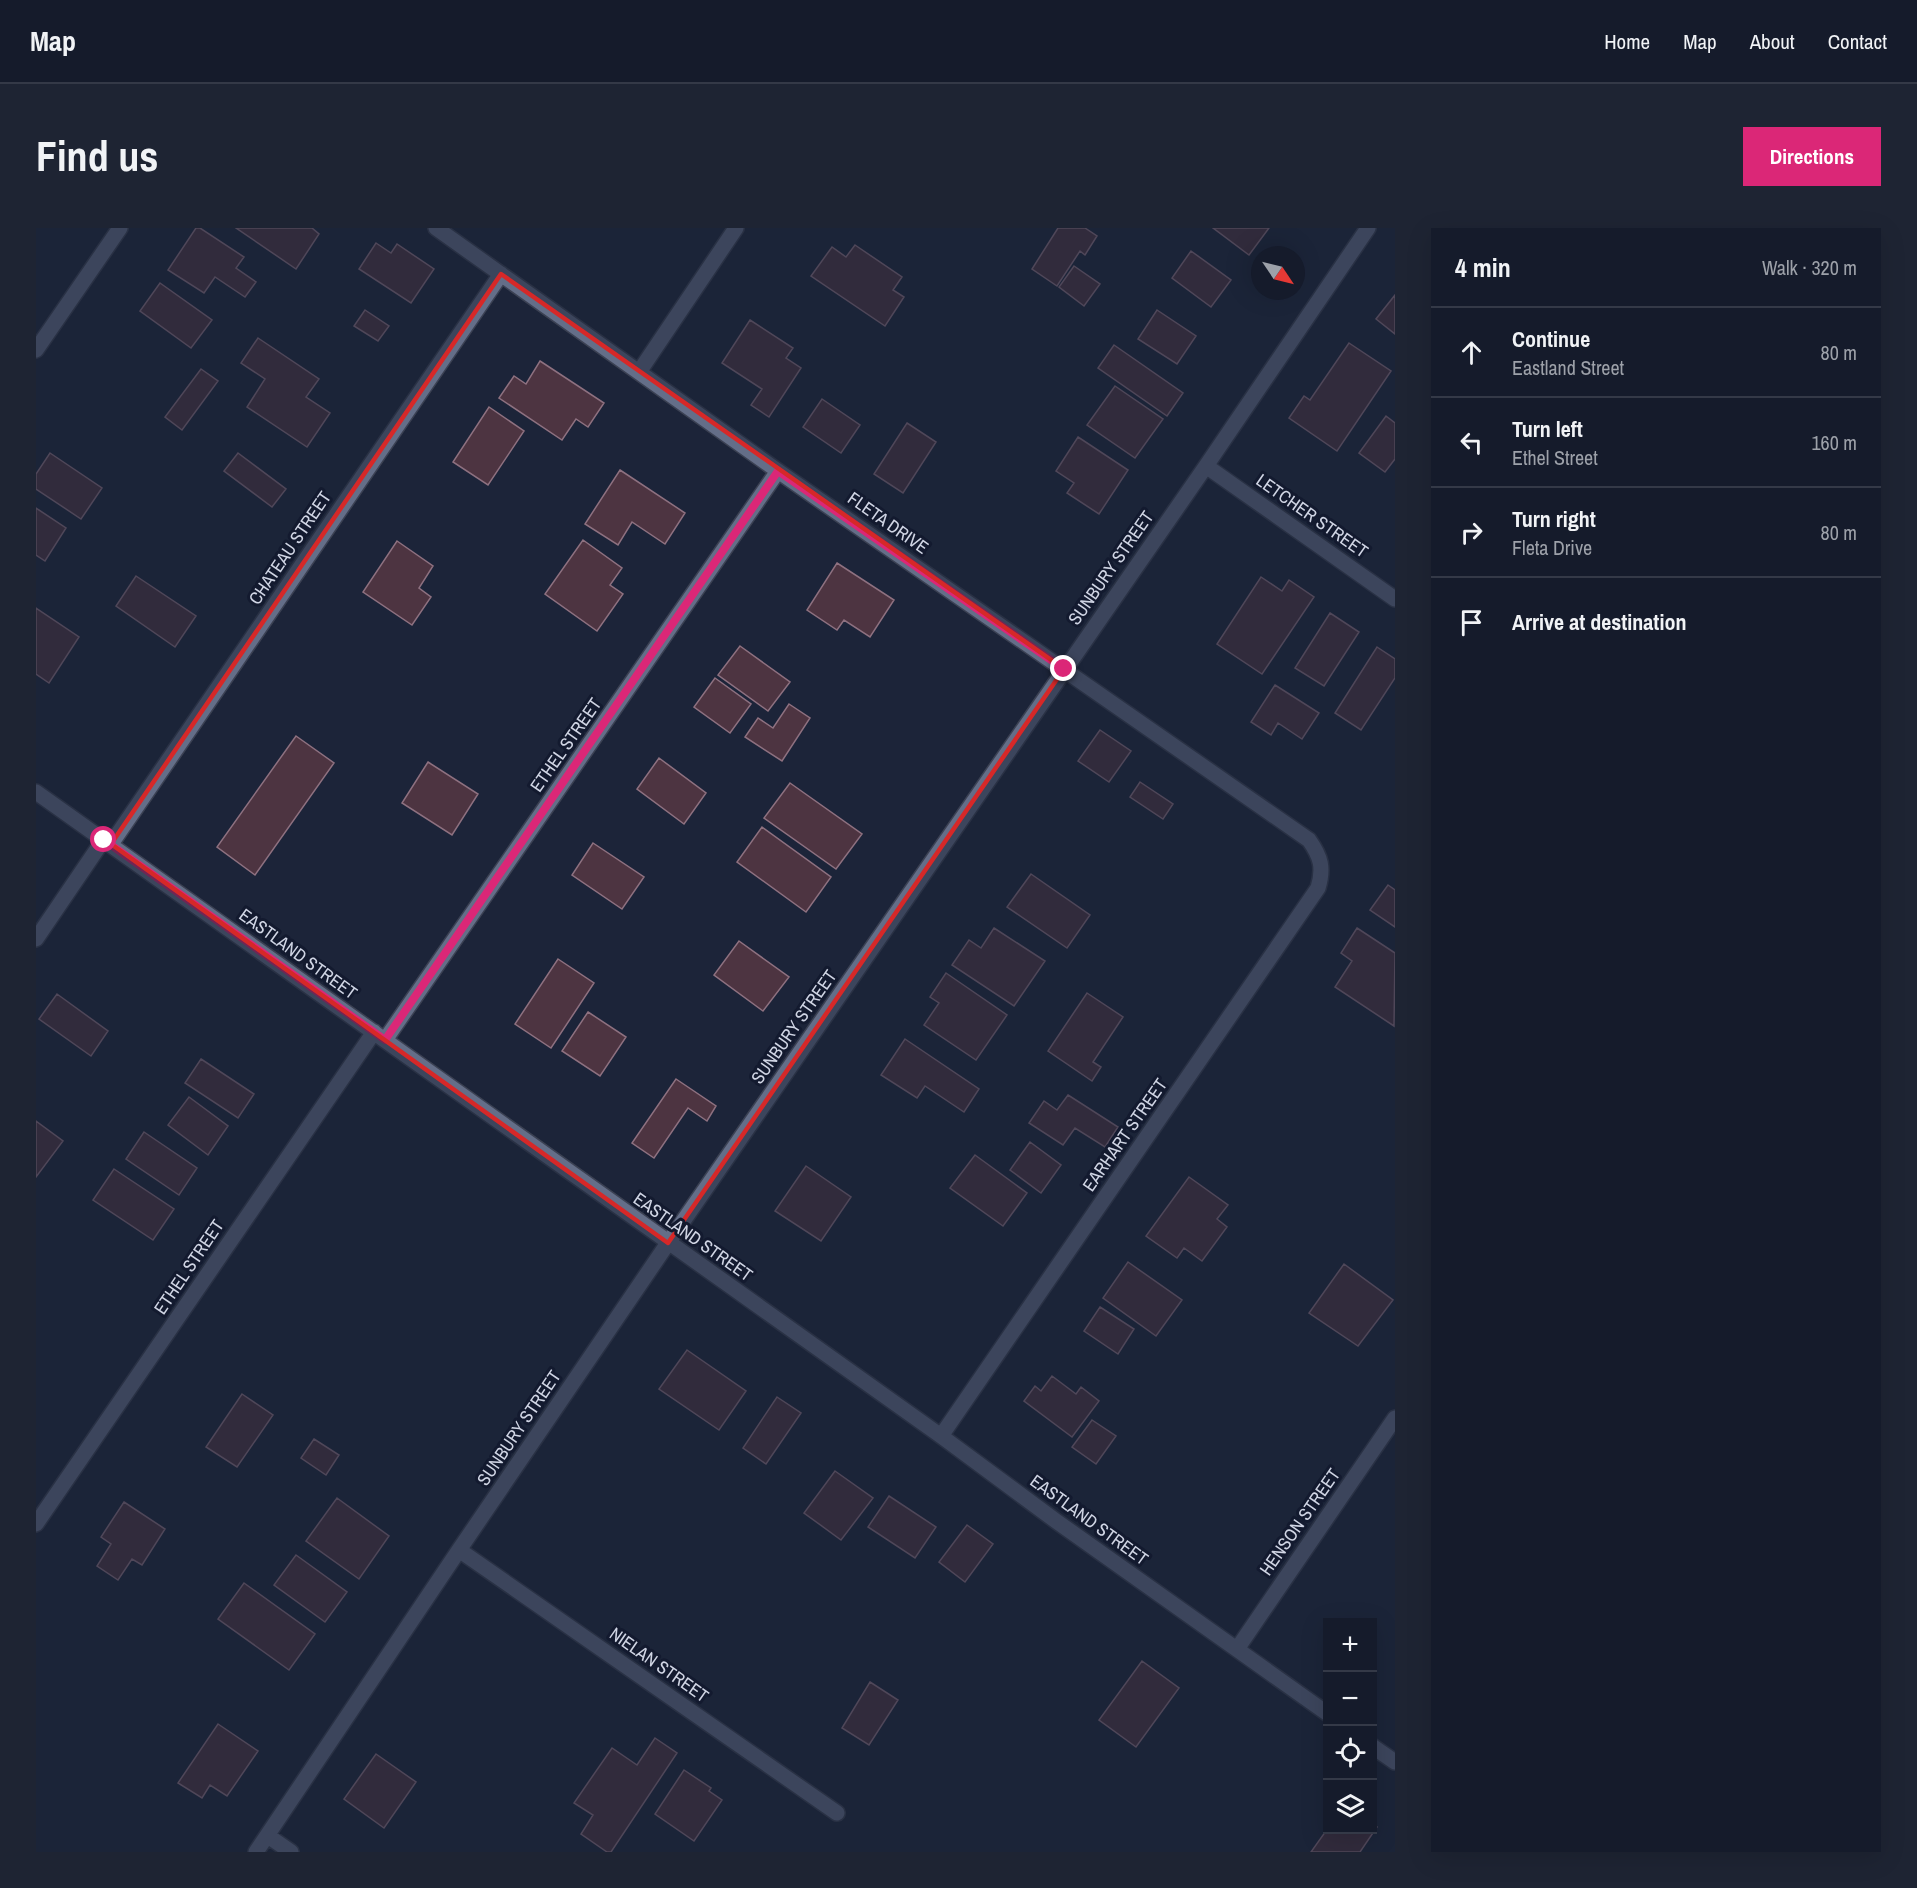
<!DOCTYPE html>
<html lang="en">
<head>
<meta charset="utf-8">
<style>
	body { margin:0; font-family:"Archivo Narrow",sans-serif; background:#1e2433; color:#f1f3f6 }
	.controls { position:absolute; right:18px; bottom:18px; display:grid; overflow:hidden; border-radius:0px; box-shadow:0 6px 24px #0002 }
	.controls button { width:54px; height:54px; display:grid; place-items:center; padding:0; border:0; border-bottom:2px solid #343947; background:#151b2b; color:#f1f3f6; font:30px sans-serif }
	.compass { position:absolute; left:1215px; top:18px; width:54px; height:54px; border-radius:50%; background:#151b2b; box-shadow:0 6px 24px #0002; rotate:125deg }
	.stop { position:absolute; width:18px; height:18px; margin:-14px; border:4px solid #db2777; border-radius:50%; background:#fff }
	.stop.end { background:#db2777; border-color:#fff; box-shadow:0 2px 6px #0008 }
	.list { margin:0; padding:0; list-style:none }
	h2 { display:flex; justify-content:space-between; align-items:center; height:78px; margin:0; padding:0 24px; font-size:26px }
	h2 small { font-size:20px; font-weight:400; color:#9da1a9 }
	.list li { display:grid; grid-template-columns:39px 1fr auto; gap:18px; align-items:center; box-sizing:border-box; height:90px; padding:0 24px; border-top:2px solid #343947 }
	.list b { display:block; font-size:22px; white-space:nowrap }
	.list p { margin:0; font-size:20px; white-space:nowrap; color:#9da1a9 }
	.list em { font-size:20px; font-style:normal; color:#9da1a9 }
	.icon { flex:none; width:33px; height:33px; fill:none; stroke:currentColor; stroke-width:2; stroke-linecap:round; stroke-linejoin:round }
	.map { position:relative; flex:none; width:1359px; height:1624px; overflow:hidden; border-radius:0px }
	header { display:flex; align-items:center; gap:36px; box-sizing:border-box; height:84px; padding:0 30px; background:#151b2b; border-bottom:2px solid #343947 }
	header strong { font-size:28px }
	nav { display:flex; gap:33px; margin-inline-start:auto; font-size:21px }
	.intro { display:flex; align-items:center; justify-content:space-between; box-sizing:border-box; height:144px; padding:0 36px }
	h1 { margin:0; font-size:42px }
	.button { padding:15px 27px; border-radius:0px; background:#db2777; color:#fff; font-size:21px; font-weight:700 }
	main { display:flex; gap:36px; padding:0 36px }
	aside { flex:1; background:#151b2b; border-radius:0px; box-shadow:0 6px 24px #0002 }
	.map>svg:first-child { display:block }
	.building { fill:#4d3441; stroke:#8e7180; stroke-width:1.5 }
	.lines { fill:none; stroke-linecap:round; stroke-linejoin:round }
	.minor-casing { stroke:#3b4153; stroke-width:18 }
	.minor { stroke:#646e88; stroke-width:15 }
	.route { stroke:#db2777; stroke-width:8 }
	.marked { fill:none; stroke:#d62828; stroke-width:4.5; stroke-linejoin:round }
	.labels { text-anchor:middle; stroke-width:6; stroke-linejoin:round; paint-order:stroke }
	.street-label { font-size:18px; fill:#d0d5e4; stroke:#131a2f }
</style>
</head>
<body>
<header>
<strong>Map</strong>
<nav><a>Home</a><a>Map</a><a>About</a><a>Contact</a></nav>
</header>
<div class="intro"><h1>Find us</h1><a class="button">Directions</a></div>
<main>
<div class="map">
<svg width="1359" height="1624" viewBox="0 0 1359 1624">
	<rect width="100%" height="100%" fill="#1c2439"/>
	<path class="building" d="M160 0H164L208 29 200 40 220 54 209 69 179 49 168 65 132 42Z
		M200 0H276L283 6 260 41Z
		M1022 0H1049L1061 8 1049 27 1044 23 1021 58 996 41Z
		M1177 0H1233L1213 27Z
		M340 15 355 25 361 16 398 41 375 75 323 41Z
		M819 17 866 49 857 62 868 69 849 98 775 48 796 19 810 29Z
		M1155 23 1195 52 1175 79 1136 50Z
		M1038 38 1064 56 1048 78 1023 59Z
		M124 55 176 92 155 120 104 83Z
		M1359 67V106L1340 91Z
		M329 82 353 98 342 113 318 98Z
		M1121 82 1160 108 1141 136 1102 111Z
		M714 92 757 120 750 130 765 140 733 189 715 177 726 161 686 135Z
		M222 110 283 151 270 169 294 185 271 219 211 179 229 151 205 135Z
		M1313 115 1355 143 1301 223 1253 190 1268 168 1274 172Z
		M1078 117 1147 165 1131 188 1062 140Z
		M504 133 568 175 552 199 540 191 526 212 463 170 478 148 490 156Z
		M165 141 182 153 146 202 129 189Z
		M1079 158 1127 191 1099 230 1051 197Z
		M786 171 824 197 805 225 767 199Z
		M453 179 488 203 452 257 417 234Z
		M1350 188 1359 195V231L1349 244 1323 225Z
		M871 195 900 214 867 265 838 246Z
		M1042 209 1092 242 1063 286 1031 265 1038 255 1020 243Z
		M14 225 66 260 45 291 0 261V246Z
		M202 225 250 261 236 279 188 243Z
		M584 242 649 285 629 316 596 294 582 317 549 296Z
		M0 280 30 300 9 333 0 327Z
		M547 312 586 340 574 357 587 366 561 403 509 366Z
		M361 313 397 338 383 360 395 369 376 397 327 364Z
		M801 335 858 372 834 409 808 392 801 402 771 382Z
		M100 348 160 388 139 419 80 378Z
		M1225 349 1246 363 1253 352 1278 369 1226 446 1181 416Z
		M0 380 43 409 13 455 0 446Z
		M1294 385 1323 404 1288 458 1259 440Z
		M704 418 754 454 732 483 682 447Z
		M1341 419 1359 431V450L1325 502 1299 485Z
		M679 450 715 476 694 505 658 479Z
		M1239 457 1283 485 1266 511 1242 495 1235 507 1215 494Z
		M753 476 774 490 746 533 709 509 722 490 737 500Z
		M1064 502 1095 523 1073 554 1042 533Z
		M260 508 298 535 219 647 181 619Z
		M623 530 670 565 648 596 601 561Z
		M392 534 442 566 416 607 366 575Z
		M1104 554 1137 576 1127 591 1094 569Z
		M754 555 826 606 800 641 728 590Z
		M726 599 795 649 770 684 701 634Z
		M557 615 608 649 586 681 536 647Z
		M995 646 1054 687 1031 720 971 679Z
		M1352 657 1359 662V699L1334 682Z
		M958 700 1009 733 978 778 916 737 933 712 945 720Z
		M1321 700 1359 725 1358 798 1299 759 1316 733 1305 725Z
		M703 713 753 749 727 783 678 747Z
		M522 731 558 755 515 820 479 796Z
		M910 745 971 787 940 832 888 797 903 775 894 769Z
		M1051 765 1087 789 1057 834 1065 839 1056 853 1012 823Z
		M21 766 72 803 55 828 3 791Z
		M552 784 590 809 564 848 526 823Z
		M869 811 943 861 928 884 889 858 881 870 845 847Z
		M165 831 218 866 202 890 149 855Z
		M640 851 680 878 671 893 652 880 618 930 596 915Z
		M1032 867 1082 899 1069 919 1039 900 1027 917 993 895 1008 873 1021 882Z
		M153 869 192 898 172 927 132 897Z
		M0 893 27 913 0 949Z
		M108 904 161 940 143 967 90 931Z
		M994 914 1025 937 1005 965 974 942Z
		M939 927 991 965 967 998 914 960Z
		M770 938 815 969 785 1013 739 983Z
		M78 941 138 981 117 1012 57 972Z
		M1153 949 1192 977 1181 991 1191 999 1166 1033 1148 1020 1141 1030 1110 1008Z
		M1092 1034 1146 1072 1120 1108 1067 1070Z
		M1308 1036 1357 1072 1322 1118 1273 1085Z
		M1064 1079 1098 1101 1082 1126 1048 1103Z
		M651 1122 710 1163 683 1202 623 1161Z
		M1016 1148 1040 1166 1045 1159 1063 1173 1036 1209 988 1173 999 1158 1005 1163Z
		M206 1166 237 1187 201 1239 170 1219Z
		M741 1169 765 1185 730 1236 707 1220Z
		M1056 1192 1080 1208 1060 1236 1036 1219Z
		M278 1211 303 1227 290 1247 265 1230Z
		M799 1243 837 1270 805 1312 768 1285Z
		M853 1268 900 1299 879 1330 832 1299Z
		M301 1270 353 1308 323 1351 270 1313Z
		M88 1274 129 1301 106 1337 96 1331 82 1352 61 1338 75 1316 65 1309Z
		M931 1297 957 1316 929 1354 903 1334Z
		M260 1327 311 1364 289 1394 238 1357Z
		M208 1355 279 1406 253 1442 182 1391Z
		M1106 1433 1143 1460 1100 1519 1063 1492Z
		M834 1454 862 1472 833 1517 806 1500Z
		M182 1496 222 1523 191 1568 174 1557 166 1570 142 1555Z
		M619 1510 641 1525 575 1624H571L545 1606 557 1587 538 1575 576 1520 601 1537Z
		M340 1526 380 1554 348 1600 308 1571Z
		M648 1542 675 1560 673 1563 686 1572 658 1613 619 1586Z
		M1336 1596 1341 1599 1324 1624H1275L1292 1600V1602H1336Z"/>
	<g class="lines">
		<defs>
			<path id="minor" d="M400 0 742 243 1273 612C1285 629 1288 640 1282 660L905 1208
				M0 122 84 0
				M603 144 700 0
				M1170 238 1359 371
				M0 564 905 1208 1020 1293 1292 1486
				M75 616 465 46
				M0 711 68 611
				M349 812 742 243
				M0 1296 338 804
				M423 1322 801 1585
				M1201 1421 1359 1190
				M1336 1518 1359 1534
				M232 1608 255 1624
				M220 1624 423 1322 632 1015 1170 238 1332 0"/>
		</defs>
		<use href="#minor" class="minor-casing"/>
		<use href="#minor" class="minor"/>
	</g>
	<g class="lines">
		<path class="route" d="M68 612 349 812 742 243 1028 441"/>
	</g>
	<path d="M0 0H1359V1624H0ZM465 46 1028 441 632 1015 75 616Z" fill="#1c2439" fill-opacity=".55" fill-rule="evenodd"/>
	<path class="marked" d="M465 46 1028 441 632 1015 75 616Z"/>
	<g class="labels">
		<g class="street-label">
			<text transform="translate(1276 288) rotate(35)" y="6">LETCHER STREET</text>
			<text transform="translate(852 295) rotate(35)" y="6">FLETA DRIVE</text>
			<text transform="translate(254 320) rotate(-56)" y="6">CHATEAU STREET</text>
			<text transform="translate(1075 340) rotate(-55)" y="6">SUNBURY STREET</text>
			<text transform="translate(530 517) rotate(-55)" y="6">ETHEL STREET</text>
			<text transform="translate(262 726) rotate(36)" y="6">EASTLAND STREET</text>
			<text transform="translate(758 799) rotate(-55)" y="6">SUNBURY STREET</text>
			<text transform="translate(1089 907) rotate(-55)" y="6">EARHART STREET</text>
			<text transform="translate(657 1009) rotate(35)" y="6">EASTLAND STREET</text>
			<text transform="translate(153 1039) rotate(-56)" y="6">ETHEL STREET</text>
			<text transform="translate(483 1200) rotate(-56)" y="6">SUNBURY STREET</text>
			<text transform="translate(1053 1292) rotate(36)" y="6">EASTLAND STREET</text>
			<text transform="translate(1264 1294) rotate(-55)" y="6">HENSON STREET</text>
			<text transform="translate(623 1437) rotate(35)" y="6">NIELAN STREET</text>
		</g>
	</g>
</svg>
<div class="controls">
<button>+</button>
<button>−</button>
<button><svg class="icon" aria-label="locate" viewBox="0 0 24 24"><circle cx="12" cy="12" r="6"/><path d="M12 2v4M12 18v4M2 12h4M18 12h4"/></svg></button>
<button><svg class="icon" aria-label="layers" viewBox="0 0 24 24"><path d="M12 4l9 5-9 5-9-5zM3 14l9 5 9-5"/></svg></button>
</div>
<svg class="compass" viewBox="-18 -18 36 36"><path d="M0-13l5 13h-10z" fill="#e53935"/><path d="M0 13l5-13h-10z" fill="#9da1a9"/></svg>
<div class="stop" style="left:68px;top:612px"></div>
<div class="stop end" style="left:1028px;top:441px"></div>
</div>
<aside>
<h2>4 min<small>Walk · 320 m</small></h2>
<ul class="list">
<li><svg class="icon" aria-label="ahead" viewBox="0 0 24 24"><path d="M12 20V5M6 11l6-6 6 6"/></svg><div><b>Continue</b><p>Eastland Street</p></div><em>80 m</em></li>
<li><svg class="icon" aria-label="left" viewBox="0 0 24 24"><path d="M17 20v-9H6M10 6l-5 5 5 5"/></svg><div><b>Turn left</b><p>Ethel Street</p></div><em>160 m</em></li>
<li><svg class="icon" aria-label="right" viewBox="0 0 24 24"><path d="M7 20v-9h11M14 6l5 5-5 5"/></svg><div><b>Turn right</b><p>Fleta Drive</p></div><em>80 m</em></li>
<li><svg class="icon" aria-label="arrive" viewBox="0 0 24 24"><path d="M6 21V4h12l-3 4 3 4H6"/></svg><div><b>Arrive at destination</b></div></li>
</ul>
</aside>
</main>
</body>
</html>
